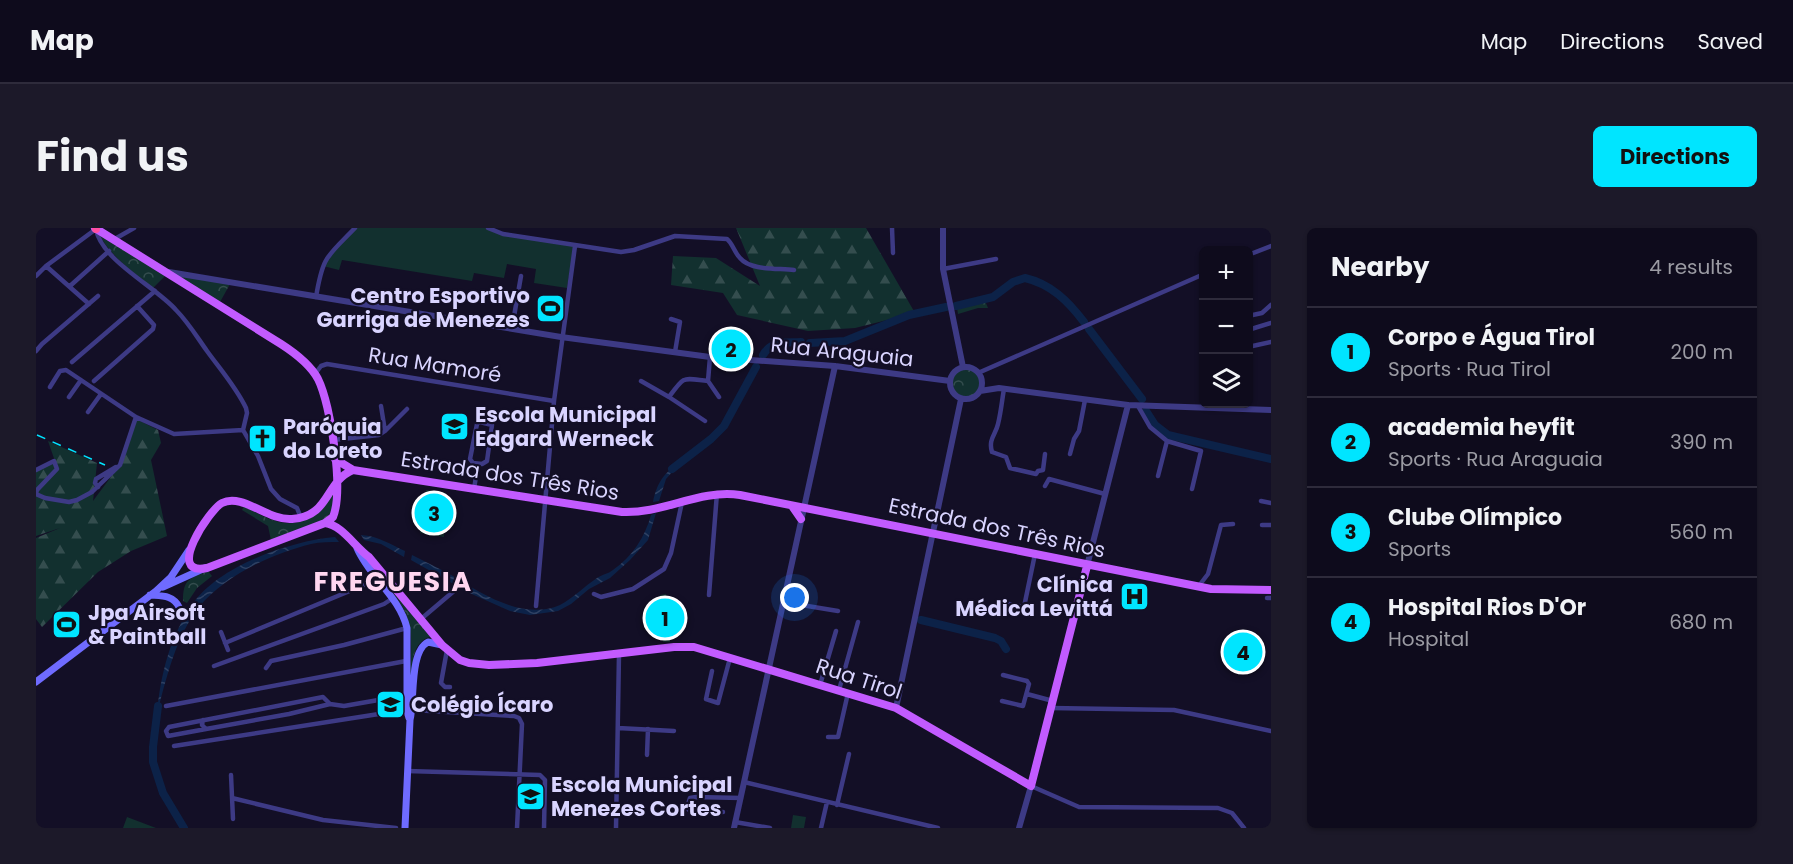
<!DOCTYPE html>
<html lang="en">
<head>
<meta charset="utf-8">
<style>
	body { margin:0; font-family:Poppins,sans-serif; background:#1c1929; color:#f1f3f6 }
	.controls { position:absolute; right:18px; top:18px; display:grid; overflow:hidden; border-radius:9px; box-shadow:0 2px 4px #0004 }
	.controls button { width:54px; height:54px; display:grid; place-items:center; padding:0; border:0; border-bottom:2px solid #2e2b3b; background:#0e0b1c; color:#f1f3f6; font:30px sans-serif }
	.you { position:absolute; left:759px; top:370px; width:21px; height:21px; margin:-15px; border:4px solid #fff; border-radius:50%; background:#1a73e8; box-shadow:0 0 0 9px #1a73e833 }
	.badge { display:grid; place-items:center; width:39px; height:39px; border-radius:50%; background:#00e5ff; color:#111; font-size:20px; font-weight:700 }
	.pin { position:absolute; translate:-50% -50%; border:3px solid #fff; box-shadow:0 2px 6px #0006 }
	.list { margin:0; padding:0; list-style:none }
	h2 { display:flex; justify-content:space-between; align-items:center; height:78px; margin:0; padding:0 24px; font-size:26px }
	h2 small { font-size:20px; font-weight:400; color:#9b9ba3 }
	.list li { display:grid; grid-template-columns:39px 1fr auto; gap:18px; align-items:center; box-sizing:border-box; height:90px; padding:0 24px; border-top:2px solid #2e2b3b }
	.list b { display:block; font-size:22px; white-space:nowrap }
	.list p { margin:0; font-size:20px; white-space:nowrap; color:#9b9ba3 }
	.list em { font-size:20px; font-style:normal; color:#9b9ba3 }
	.icon { flex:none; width:33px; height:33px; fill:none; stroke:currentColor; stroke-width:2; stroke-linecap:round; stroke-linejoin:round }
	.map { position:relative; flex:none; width:1235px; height:600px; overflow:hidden; border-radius:9px }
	header { display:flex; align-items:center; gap:36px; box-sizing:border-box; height:84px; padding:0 30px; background:#0e0b1c; border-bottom:2px solid #2e2b3b }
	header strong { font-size:28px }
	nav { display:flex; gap:33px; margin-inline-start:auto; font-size:21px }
	.intro { display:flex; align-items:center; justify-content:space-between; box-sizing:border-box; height:144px; padding:0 36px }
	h1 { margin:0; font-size:42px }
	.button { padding:15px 27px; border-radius:9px; background:#00e5ff; color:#111; font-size:21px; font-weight:700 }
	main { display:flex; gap:36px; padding:0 36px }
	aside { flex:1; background:#0e0b1c; border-radius:9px; box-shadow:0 2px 4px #0004 }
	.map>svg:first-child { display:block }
	.grass { fill:#12302f }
	.forest { fill:url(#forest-firs) }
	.park { fill:url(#park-crowns) }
	.water { fill:url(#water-waves) }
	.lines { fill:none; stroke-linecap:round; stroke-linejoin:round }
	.river { stroke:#0c2248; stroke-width:8 }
	.minor { stroke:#3d3a85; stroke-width:4.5 }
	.tertiary { stroke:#3d3a85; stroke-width:6 }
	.secondary { stroke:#6f6bff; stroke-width:7 }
	.primary { stroke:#c25bff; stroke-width:8 }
	.motorway { stroke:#ff4fa3; stroke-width:8 }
	.rail { stroke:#00e5ff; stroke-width:1.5; stroke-dasharray:9 8; stroke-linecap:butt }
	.labels { text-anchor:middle; stroke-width:4.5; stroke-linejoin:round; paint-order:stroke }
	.poi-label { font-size:21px; font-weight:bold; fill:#d9d4ff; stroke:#130f26; text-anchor:start }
	.street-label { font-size:21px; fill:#d9d4ff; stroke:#130f26 }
	.district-label { font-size:27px; font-weight:bold; letter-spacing:1.5px; fill:#ffd6f0; stroke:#130f26 }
</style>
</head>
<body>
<header>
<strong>Map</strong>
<nav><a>Map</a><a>Directions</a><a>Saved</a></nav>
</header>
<div class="intro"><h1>Find us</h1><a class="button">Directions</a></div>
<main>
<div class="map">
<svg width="1235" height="600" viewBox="0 0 1235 600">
	<defs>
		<pattern id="forest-firs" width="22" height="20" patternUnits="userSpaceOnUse" patternTransform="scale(1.5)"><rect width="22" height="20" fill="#12302f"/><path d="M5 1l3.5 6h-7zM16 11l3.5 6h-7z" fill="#344d4e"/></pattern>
		<pattern id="park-crowns" width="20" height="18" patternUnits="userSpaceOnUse" patternTransform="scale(1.5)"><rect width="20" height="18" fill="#12302f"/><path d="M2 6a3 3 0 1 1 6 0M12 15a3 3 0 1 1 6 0" fill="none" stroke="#344d4e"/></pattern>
		<pattern id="water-waves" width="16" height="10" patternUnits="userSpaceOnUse" patternTransform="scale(1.5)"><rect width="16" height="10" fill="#0c2248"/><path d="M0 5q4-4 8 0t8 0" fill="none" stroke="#2f4163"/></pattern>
	</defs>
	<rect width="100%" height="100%" fill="#130f26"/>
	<path class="grass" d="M319 0H449L463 6 538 18 531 60 498 55 500 41 471 36 468 50 438 45 436 53 306 32 303 42 287 38 289 33Z
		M390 262 410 265 408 309 384 305Z
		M630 366 634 414H627L624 367Z
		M757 587 770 589 768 600H755Z
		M91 589 120 600H87Z"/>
	<path class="forest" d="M700 0H830L879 85 819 100 772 103 701 87 687 65 635 57 637 28 680 30 724 58Z
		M97 193H104L122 202 125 215 115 232 131 308 95 323 62 344 6 399 0 391V310L24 300 0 308V243L16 234 20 236 12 213 61 235 57 273 86 234Z"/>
	<path class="park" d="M62 4 130 47 117 60C97 44 74 28 62 4Z
		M139 47 194 56 184 74Z
		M949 73 952 80H942L922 86 921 79Z
		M915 155a15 15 0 1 1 30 0a15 15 0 1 1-30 0Z
		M299 262 296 283 288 292 235 312 232 298 206 282 208 278C228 289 250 303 273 290 283 284 291 270 299 262Z
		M172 343 176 348 161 360 151 375 147 373C147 350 154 351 172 343Z
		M341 344 396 408C372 415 377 441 376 462H373C374 433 381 399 363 373 357 364 349 356 341 348Z"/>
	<path class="water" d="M644 235 630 251 623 273 617 274C621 255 628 244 644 235Z
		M620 285 612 312 594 332 574 350 553 361 535 376 522 383 494 387 474 383 420 359 421 358 375 332 376 327C390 334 404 341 417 348 446 366 488 393 524 377 537 370 549 358 561 350 567 346 572 346 577 342 596 329 609 309 615 287Z
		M325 307C343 308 355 317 369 323L368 329 345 316 328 312Z
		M299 309 303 314C294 314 284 314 275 316 236 326 189 347 163 379 140 408 130 451 121 486 124 449 134 408 156 377 182 338 254 313 299 309Z"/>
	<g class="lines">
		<path class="river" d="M920 78 957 69 977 54 989 50C1015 56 1032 73 1048 94
			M1053 101 1106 171
			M774 115 809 113 873 87 910 79
			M727 127C736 112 749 115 765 114
			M1110 183 1119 197 1132 207 1235 231
			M636 241 675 211 688 198 720 139
			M885 392 959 410 965 413 970 421
			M122 478 117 519V534L127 565 148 600"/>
		<path class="minor" d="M452 0 467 6 585 24 598 22 639 8 691 11C697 16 698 24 704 30 715 43 742 40 758 42
			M856 0 857 25
			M77 12 98 0
			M1212 27 1235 18
			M10 38 53 76
			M907 41 960 31
			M0 48 10 38 60 1C65 32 120 59 140 82 152 94 161 109 171 123 184 141 200 159 210 180L211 185 207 202 222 228 235 261 244 271 261 280 265 290
			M34 58 73 23
			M280 69C287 27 291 29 319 0
			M1212 88 1226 85 1235 77
			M635 91 644 94 639 124
			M476 100 485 48
			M1212 102 1235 95
			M1212 119 1235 114
			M0 123 6 116 62 68
			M36 134 119 63
			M942 145 1168 46
			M279 146 285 138 291 136 518 173
			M58 153 117 101 118 97 101 78
			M605 153 633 169 669 193
			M672 153 674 129
			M14 159 24 143 30 142 100 189
			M968 161C966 172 965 184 962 196 960 206 952 211 956 224L970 229 974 240 1000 246 1002 243 1007 242 1009 226
			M33 169 45 152
			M633 169C649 147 646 150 672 153L683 169
			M345 178 349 203
			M1102 178 1114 199 1131 213 1165 223 1156 261
			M52 184 65 166
			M444 194 456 197 451 233 446 236 437 235 434 231 441 196Z
			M479 208 515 211
			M297 212 343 207 349 203 371 181
			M1034 226 1038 211 1043 203 1049 172
			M0 242 18 233 21 241 1 262 0 266 9 270 33 274 41 272 56 264 84 237 100 189 138 206 207 202
			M1122 248 1131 213
			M1009 258 1013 251 1069 266
			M62 259 59 255 60 251 80 239
			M438 261 442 236
			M1225 273 1235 275
			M1226 297H1235
			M1162 359 1172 346 1185 297 1197 296
			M558 366 565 369 597 361 628 341 635 325 646 274
			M673 367 681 265
			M1231 370H1235
			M747 374 802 383
			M968 375 988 379 999 326
			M500 378 518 173 539 18
			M385 391 418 363
			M185 404 192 422
			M189 415 340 352
			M411 422 405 455 409 459H414
			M178 438 348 376 357 370
			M230 440 235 433 308 417 371 400
			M676 443 670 471 682 475 694 430
			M784 457 800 403
			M803 462 822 394
			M991 466 1017 473
			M966 473 987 478 993 456 991 453 967 447
			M130 478 370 433
			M1015 480 1138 482 1235 503
			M167 492 166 497 170 501 253 486 294 476 308 478 371 467
			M582 500 638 503
			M170 501 132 508 130 503 133 499 287 469 294 476
			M792 509H802L812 465
			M138 518 362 483 377 482 478 488 483 490 486 496 481 600
			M611 527 612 501
			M371 543 504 547 509 552 508 600
			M195 547 197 591
			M708 554 902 600
			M995 558 1043 579 1182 580 1196 585 1208 600
			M196 570 287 592 360 600
			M801 577 813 526
			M687 584 654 583 651 580 654 570 660 569 705 570
			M699 594 734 600
			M580 600 583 426
			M785 600 791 574"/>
		<path class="tertiary" d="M907 0V41L927 139
			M133 44 525 109 674 129 799 138 914 153
			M914 155a16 16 0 1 1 32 0a16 16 0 1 1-32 0Z
			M944 163 963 160 1092 177 1235 182
			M1051 338 1092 177
			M860 480 925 171
			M698 600 799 138
			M983 600 995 558"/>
		<path class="secondary" d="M321 320C334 350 363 368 371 400V483L373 490
			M127 359 169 340
			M114 367C126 368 137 367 143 379
			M0 454 120 363 135 349 153 322
			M369 600 374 492C379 472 373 424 392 414L406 417"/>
		<path class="primary" d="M59 0 245 116C259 125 274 136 282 151 295 177 308 262 297 289L289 295 171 340C128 349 174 281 186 275 207 265 232 293 256 291 295 288 288 254 317 242
			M299 231 317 242 586 284C627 286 663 261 704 267L1175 361 1235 362
			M756 278 765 291
			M289 295C306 297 319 319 333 329L406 417 424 432 433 435 453 437 501 435 638 419H658L860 480 995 558 1051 338"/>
		<path class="motorway" d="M60 0V1"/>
		<path class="rail" d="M1 207 69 237"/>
	</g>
	<defs>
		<symbol id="stadium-square" viewBox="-11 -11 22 22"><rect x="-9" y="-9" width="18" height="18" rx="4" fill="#00e5ff" stroke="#130f26"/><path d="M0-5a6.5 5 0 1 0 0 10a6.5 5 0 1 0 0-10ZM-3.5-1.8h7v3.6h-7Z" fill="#111"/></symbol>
		<symbol id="school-square" viewBox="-11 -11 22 22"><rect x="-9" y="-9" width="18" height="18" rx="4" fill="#00e5ff" stroke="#130f26"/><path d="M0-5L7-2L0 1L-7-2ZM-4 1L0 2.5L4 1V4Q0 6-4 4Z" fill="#111"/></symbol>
		<symbol id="church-square" viewBox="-11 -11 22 22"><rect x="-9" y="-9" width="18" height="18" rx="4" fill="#00e5ff" stroke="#130f26"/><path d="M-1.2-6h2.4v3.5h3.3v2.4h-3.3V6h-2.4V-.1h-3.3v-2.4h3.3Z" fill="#111"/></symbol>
		<symbol id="hospital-square" viewBox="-11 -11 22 22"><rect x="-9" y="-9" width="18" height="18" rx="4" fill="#00e5ff" stroke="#130f26"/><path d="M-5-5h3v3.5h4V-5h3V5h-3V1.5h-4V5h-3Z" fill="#111"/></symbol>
	</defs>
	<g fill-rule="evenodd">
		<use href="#stadium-square" x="498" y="64" width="33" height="33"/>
		<use href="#school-square" x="402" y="182" width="33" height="33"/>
		<use href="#church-square" x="210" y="194" width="33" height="33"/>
		<use href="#hospital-square" x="1082" y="352" width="33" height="33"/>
		<use href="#stadium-square" x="14" y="380" width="33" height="33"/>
		<use href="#school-square" x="338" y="460" width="33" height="33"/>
		<use href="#school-square" x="478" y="552" width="33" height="33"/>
	</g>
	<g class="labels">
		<g class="poi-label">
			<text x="494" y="75" text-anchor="end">Centro Esportivo<tspan x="494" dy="24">Garriga de Menezes</tspan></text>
			<text x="439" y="194">Escola Municipal<tspan x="439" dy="24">Edgard Werneck</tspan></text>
			<text x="247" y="206">Paróquia<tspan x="247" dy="24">do Loreto</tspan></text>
			<text x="1077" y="364" text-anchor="end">Clínica<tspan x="1077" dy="24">Médica Levittá</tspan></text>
			<text x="52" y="392">Jpa Airsoft<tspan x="52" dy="24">&amp; Paintball</tspan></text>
			<text x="375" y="484">Colégio Ícaro</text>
			<text x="515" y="564">Escola Municipal<tspan x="515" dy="24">Menezes Cortes</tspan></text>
		</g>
		<g class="street-label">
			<text transform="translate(806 124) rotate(6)" y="7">Rua Araguaia</text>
			<text transform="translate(399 137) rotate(9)" y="7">Rua Mamoré</text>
			<text transform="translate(474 248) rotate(9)" y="7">Estrada dos Três Rios</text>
			<text transform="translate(961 300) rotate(12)" y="7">Estrada dos Três Rios</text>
			<text transform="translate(823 451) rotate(18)" y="7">Rua Tirol</text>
		</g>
		<g class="district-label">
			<text x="357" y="363">FREGUESIA</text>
		</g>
	</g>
</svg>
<div class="controls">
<button>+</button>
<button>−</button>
<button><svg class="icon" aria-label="layers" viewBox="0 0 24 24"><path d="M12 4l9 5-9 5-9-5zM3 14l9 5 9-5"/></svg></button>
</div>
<div class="you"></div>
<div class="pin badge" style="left:629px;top:390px">1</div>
<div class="pin badge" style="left:695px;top:121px">2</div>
<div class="pin badge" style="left:398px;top:285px">3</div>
<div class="pin badge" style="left:1207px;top:424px">4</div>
</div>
<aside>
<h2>Nearby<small>4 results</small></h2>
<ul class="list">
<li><span class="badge">1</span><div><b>Corpo e Água Tirol</b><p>Sports · Rua Tirol</p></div><em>200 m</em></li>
<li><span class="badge">2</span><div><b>academia heyfit</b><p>Sports · Rua Araguaia</p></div><em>390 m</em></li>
<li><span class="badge">3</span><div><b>Clube Olímpico</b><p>Sports</p></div><em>560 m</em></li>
<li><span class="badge">4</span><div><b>Hospital Rios D'Or</b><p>Hospital</p></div><em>680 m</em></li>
</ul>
</aside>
</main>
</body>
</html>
